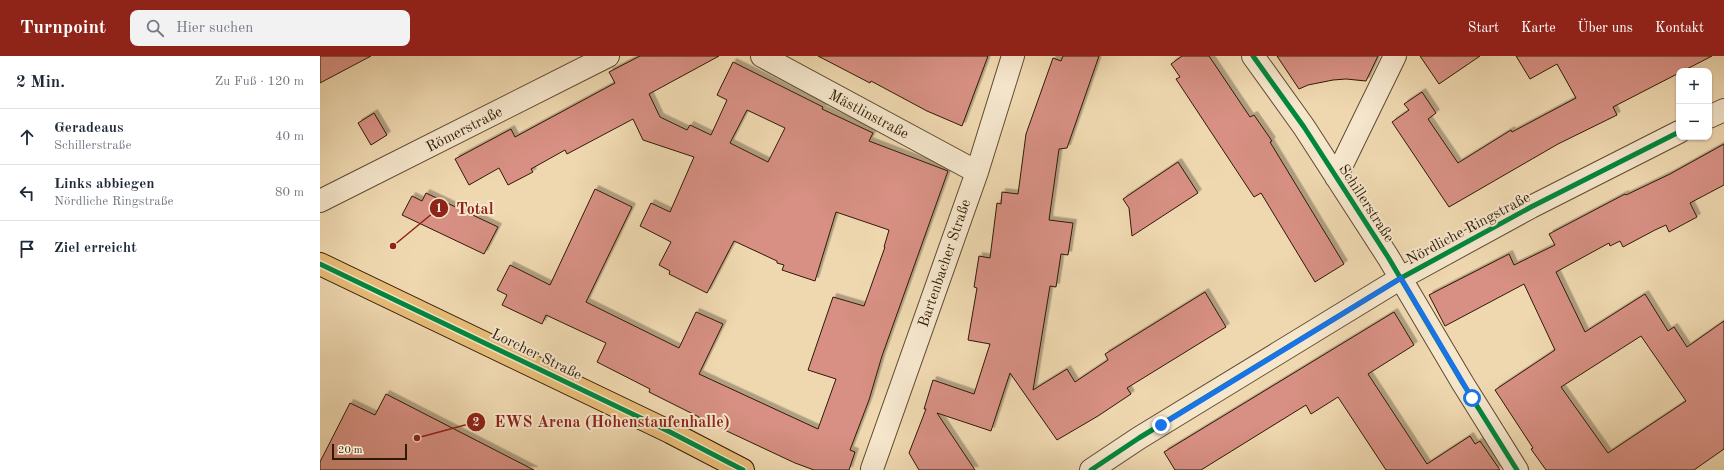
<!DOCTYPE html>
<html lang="de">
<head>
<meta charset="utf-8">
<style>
	body { margin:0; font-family:"Old Standard TT",serif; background:#f2f2f3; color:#1f2937 }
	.controls { position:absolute; right:12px; top:12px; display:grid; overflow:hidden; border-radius:8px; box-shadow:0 1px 3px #0004 }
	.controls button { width:36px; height:36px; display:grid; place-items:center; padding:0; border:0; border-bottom:1px solid #e0e1e3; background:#fff; color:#1f2937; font:20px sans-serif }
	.scale { position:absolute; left:12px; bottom:10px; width:75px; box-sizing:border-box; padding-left:4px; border:2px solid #2f1a04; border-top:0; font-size:11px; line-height:14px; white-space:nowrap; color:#2f1a04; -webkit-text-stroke:3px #f5e6cc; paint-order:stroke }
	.stop { position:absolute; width:12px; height:12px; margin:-9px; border:3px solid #1a73e8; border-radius:50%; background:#fff }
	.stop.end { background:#1a73e8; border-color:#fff; box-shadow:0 1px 4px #0008 }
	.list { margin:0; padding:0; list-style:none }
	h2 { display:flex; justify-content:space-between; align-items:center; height:52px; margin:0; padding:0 16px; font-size:17px }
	h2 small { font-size:13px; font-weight:400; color:#747a83 }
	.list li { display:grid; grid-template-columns:26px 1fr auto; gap:12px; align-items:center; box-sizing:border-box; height:56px; padding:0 16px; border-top:1px solid #e0e1e3 }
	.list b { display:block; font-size:15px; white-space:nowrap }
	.list p { margin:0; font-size:13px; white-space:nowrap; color:#747a83 }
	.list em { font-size:13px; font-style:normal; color:#747a83 }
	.icon { flex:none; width:22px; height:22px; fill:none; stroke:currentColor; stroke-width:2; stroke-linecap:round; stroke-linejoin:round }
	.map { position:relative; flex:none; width:1404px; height:414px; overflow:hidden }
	header { display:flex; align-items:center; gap:24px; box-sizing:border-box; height:56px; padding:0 20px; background:#8f2418; color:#fff }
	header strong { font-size:19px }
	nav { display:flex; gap:22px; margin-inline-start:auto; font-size:14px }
	.search { width:280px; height:36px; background:#f2f2f3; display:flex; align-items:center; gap:10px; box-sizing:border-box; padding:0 14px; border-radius:8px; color:#747a83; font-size:15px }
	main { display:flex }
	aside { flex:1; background:#fff }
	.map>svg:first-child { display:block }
	.building { fill:#d79083; stroke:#2f1a04; fill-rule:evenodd; filter:url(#shadow) }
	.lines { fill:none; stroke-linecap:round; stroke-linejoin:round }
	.minor-casing { stroke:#5f4a2f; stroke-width:24 }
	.tertiary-casing { stroke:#5f4a2f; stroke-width:24 }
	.primary-casing { stroke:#2f1a04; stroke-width:24 }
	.minor { stroke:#f5e6cc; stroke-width:22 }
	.tertiary { stroke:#f5e6cc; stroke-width:22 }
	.primary { stroke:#e8bc78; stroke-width:22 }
	.cycleway-casing { stroke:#f5e6cc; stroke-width:8 }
	.cycleway { stroke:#00873e; stroke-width:5 }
	.route { stroke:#1a73e8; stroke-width:5 }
	.labels { text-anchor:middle; stroke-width:4; stroke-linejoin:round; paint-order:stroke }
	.street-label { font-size:15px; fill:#2f1a04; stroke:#f5e6cc }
	.leader { fill:none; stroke:#8f2418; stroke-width:1.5 }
	.callout-dot { fill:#8f2418; stroke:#f5e6cc; stroke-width:1.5 }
	.mark-label { font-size:12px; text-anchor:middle; font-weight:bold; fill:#fff }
	.callout-label { font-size:16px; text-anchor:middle; font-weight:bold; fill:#8f2418; stroke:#f5e6cc; stroke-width:4; stroke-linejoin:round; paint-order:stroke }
</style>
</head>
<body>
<header>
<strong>Turnpoint</strong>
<div class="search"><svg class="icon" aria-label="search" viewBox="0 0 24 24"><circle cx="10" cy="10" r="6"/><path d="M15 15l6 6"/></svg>Hier suchen</div>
<nav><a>Start</a><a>Karte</a><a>Über uns</a><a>Kontakt</a></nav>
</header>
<main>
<aside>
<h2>2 Min.<small>Zu Fuß · 120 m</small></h2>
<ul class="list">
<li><svg class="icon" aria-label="ahead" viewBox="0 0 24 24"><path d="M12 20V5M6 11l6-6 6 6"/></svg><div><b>Geradeaus</b><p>Schillerstraße</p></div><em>40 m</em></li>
<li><svg class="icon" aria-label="left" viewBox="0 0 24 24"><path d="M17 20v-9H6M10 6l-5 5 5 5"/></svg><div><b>Links abbiegen</b><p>Nördliche Ringstraße</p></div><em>80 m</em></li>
<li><svg class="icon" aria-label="arrive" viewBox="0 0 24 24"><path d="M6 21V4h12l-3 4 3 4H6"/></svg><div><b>Ziel erreicht</b></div></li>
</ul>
</aside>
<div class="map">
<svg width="1404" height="414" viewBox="0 0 1404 414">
	<defs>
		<filter id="shadow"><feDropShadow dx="3.5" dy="-3.5" stdDeviation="0" flood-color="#0004"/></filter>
	</defs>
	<rect width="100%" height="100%" fill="#efd8b0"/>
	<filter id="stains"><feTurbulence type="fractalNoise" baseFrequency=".005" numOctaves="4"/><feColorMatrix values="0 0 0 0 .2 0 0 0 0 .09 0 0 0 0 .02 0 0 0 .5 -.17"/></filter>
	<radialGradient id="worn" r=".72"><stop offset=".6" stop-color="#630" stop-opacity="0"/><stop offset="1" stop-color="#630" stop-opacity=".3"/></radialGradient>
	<path class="building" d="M0 0H51L0 27Z
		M320 0H399L329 38 340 61 367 74 370 69 391 79 407 44 397 39 413 6 503 51 502 53 553 77 549 85 628 115 562 300 549 344 530 394 535 396 529 414H494L475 407 379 362V361L329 336 330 333 277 306 286 287 226 259 222 268 182 249 187 239 177 234 190 209 230 229 275 133 312 151 266 246 359 292 376 256 403 268 379 318 498 373 516 323 488 314 513 241 544 250 565 191H564L569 174 516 156 495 225 462 214 464 209 457 207V205L414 185 387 237 349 218 350 215 339 209 351 186 320 170 331 147 350 156 374 101 323 84 313 63 247 98 245 94 211 113 213 116 188 129 179 112 149 129 135 103 191 73 195 81 295 27 289 16ZM427 54 465 72 448 106 410 87Z
		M498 0H668L642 70 607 55 551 25 550 27Z
		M743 0H779L747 92 739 93 729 164 753 167 748 199 741 198 736 231 730 230 713 334 747 313 755 326 788 304 785 298 885 236 906 271 807 332 811 338 778 360 737 384 690 317 671 375 617 357 655 414H599L589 397 606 353H604L613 324 654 338 670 288 648 284 657 232 654 231 659 200 670 202 677 147 681 148 682 136 698 138 706 78 733 2 741 5Z
		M862 0H889L930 61 934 59 952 85 950 86 1024 208 995 226 941 137 934 141 856 23 860 21 851 8Z
		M957 0H1058L1046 25 1026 23 1013 24 988 29 979 33Z
		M1100 0H1160L1119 28Z
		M1196 0H1392L1363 15H1359V17L1293 51 1297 59 1238 88 1129 151 1072 66 1089 54 1084 48 1102 36 1116 57 1108 63 1138 107 1191 74 1192 76 1256 42 1237 8 1210 23Z
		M54 57 67 79 51 89 38 67Z
		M1404 88V129L1370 147 1377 161 1349 176 1346 169 1335 174 1303 191 1300 185 1290 190 1289 187 1236 216 1265 276 1325 238 1348 275 1354 271 1367 291 1404 265V393L1374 414H1226L1211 393 1213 392 1175 334 1235 294 1204 228 1125 270 1109 239 1189 198 1194 209 1235 189 1229 178 1305 138 1306 139 1350 118ZM1321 280 1366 345 1288 397 1241 331Z
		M858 106 878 137 812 180 809 152 803 143Z
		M106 137 178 171 164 198 82 159 92 140 102 145Z
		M1074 256 1094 289 1048 318 1107 408 1150 380 1155 388 1160 385 1180 414H1066L1018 341 991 358 986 349 881 414H855L844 396Z
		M66 338 214 414H0V406L30 347 55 359Z"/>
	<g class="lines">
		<defs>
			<path id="minor" d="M442 0 657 116
				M933 0 984 71 1068 201 1142 326 1197 414
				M1016 121 1075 0
				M0 145 288 0
				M552 413 657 116 693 0"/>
			<path id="tertiary" d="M1389 61 1404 54
				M771 414 819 382 1081 222 1211 151 1359 76"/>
			<path id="primary" d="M0 208 350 376 423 414"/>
		</defs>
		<use href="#minor" class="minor-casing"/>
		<use href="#tertiary" class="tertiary-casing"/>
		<use href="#primary" class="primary-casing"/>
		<use href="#minor" class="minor"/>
		<use href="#tertiary" class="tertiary"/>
		<use href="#primary" class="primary"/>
		<defs>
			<path id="cycleway" d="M933 0 984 71 1068 201 1142 326 1197 414
				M0 208 350 376 423 414
				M771 414 819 382 1081 222 1211 151 1359 76"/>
		</defs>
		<use href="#cycleway" class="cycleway-casing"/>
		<use href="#cycleway" class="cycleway"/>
	</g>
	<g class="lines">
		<path class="route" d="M841 369 1081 222 1152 342"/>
	</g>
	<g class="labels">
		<g class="street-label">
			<text transform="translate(549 58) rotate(28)" y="5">Mästlinstraße</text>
			<text transform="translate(144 73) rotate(-27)" y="5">Römerstraße</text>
			<text transform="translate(1047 147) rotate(57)" y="5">Schillerstraße</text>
			<text transform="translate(1148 172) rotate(-28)" y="5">Nördliche Ringstraße</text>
			<text transform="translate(624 207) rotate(-71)" y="5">Bartenbacher Straße</text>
			<text transform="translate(217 298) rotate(26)" y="5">Lorcher Straße</text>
		</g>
	</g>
	<path class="leader" d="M73 190L119 152M97 382L156 366"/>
	<g class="callout-dot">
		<circle cx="73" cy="190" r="4"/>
		<circle cx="97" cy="382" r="4"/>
		<circle cx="119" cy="152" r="10"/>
		<circle cx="156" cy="366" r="10"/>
	</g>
	<g class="mark-label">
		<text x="119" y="156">1</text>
		<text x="156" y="370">2</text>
	</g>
	<g class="callout-label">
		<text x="155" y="158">Total</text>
		<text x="292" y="371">EWS Arena (Hohenstaufenhalle)</text>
	</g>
	<rect width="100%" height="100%" filter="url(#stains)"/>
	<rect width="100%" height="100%" fill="url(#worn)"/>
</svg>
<div class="controls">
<button>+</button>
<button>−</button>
</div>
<div class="scale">20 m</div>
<div class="stop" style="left:1152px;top:342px"></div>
<div class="stop end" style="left:841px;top:369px"></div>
</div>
</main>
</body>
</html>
